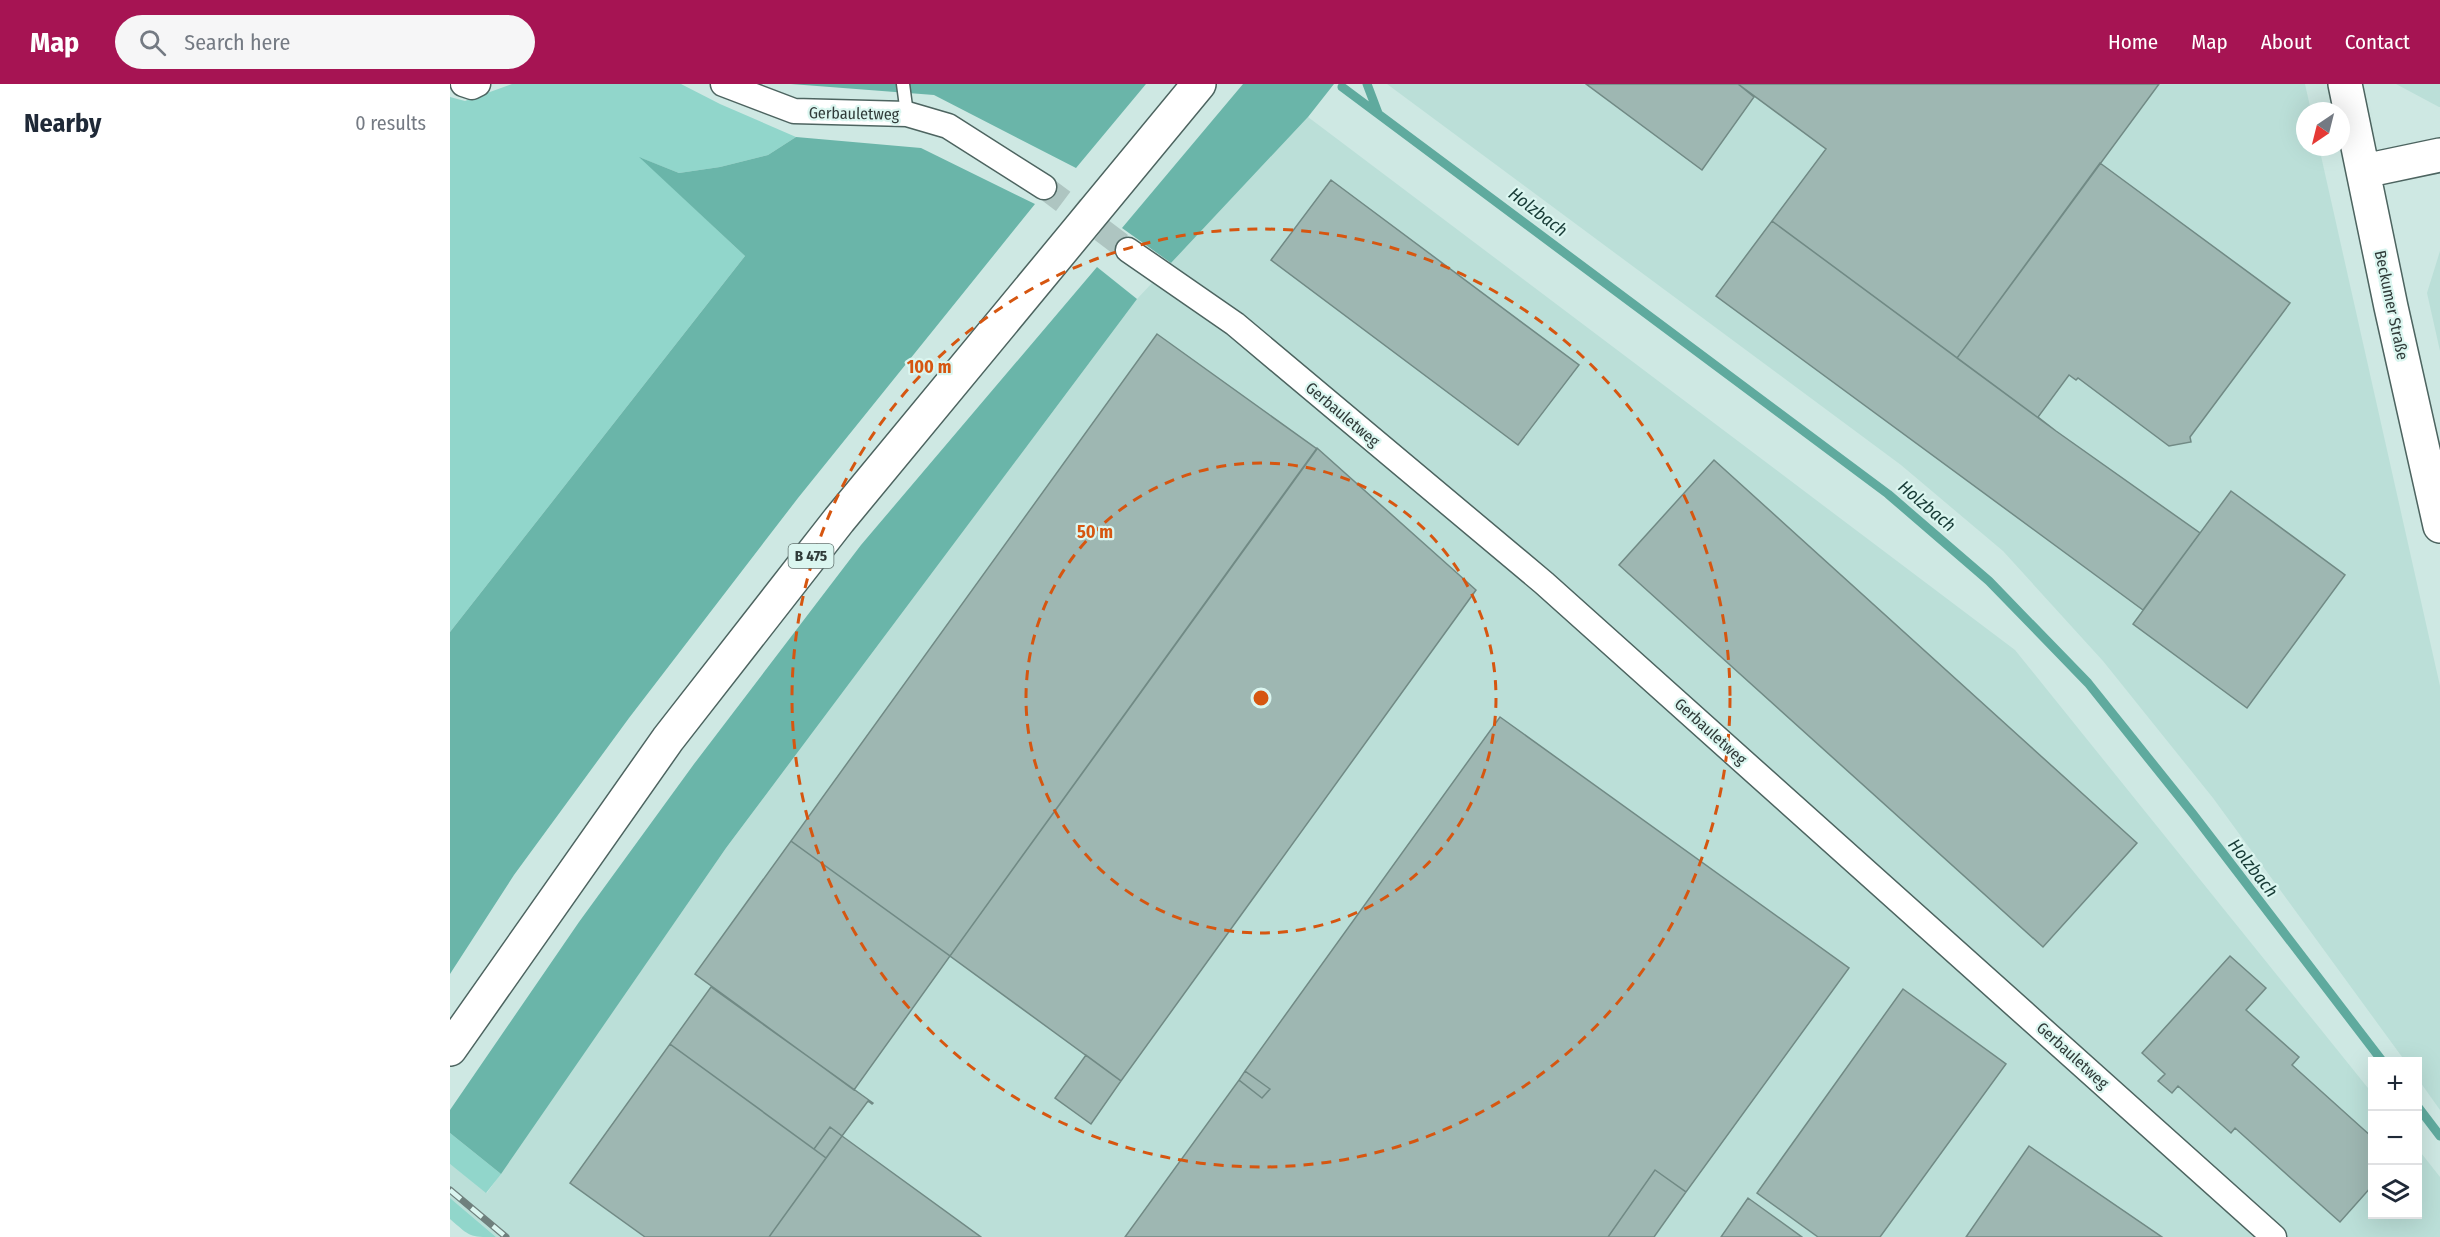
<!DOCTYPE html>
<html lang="en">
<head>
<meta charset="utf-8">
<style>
	body { margin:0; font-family:"Fira Sans Condensed",sans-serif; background:#f6f6f7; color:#1f2937 }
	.controls { position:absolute; right:18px; bottom:18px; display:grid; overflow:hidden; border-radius:0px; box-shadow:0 6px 24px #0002 }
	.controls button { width:54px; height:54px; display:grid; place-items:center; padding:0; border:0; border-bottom:2px solid #e0e1e3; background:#fff; color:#1f2937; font:30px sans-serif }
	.compass { position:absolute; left:1846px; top:18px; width:54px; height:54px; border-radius:50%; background:#fff; box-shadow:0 6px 24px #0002; rotate:215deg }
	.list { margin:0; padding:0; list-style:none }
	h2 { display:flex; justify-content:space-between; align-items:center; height:78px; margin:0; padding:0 24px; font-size:26px }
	h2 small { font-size:20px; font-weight:400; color:#747a83 }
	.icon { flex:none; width:33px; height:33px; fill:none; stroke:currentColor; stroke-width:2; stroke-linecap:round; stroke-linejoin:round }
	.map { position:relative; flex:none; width:1990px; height:1153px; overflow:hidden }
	header { display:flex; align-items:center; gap:36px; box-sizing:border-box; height:84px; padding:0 30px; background:#a61453; color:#fff }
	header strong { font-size:28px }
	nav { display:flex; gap:33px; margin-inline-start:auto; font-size:21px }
	.search { width:420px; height:54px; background:#f6f6f7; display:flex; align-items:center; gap:15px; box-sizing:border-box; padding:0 21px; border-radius:33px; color:#747a83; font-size:22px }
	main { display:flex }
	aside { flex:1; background:#fff }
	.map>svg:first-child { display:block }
	.built { fill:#bbdfd8 }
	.green { fill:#91d6cb }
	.forest { fill:#6ab5a9 }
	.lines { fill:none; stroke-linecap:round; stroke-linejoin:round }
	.stream { stroke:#5faa9e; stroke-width:9 }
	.building { fill:#9eb7b2; stroke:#718a85; stroke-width:1.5 }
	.street-tunnel { stroke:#aec5c1; stroke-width:24; stroke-dasharray:24 12; stroke-linecap:butt }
	.lane-casing { stroke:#4d6460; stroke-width:15 }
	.street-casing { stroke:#4d6460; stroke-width:27 }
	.secondary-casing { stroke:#4d6460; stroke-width:36 }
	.primary-casing { stroke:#4d6460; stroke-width:36 }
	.lane { stroke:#fff; stroke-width:12 }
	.street { stroke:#fff; stroke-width:24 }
	.secondary { stroke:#fff; stroke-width:33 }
	.primary { stroke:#fff; stroke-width:33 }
	.rail-casing { stroke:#6f807d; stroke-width:7 }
	.rail { stroke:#dbf6f0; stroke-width:4.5; stroke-dasharray:14; stroke-linecap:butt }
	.ring { fill:none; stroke:#d65610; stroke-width:3; stroke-dasharray:10 8 }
	.labels { text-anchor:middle; stroke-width:4.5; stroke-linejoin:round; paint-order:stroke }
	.shield { fill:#dbf6f0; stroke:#637370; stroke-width:1.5 }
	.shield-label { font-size:15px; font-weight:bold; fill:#303b39 }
	.street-label { font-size:16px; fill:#303b39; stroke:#dbf6f0 }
	.water-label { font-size:18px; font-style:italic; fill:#173b36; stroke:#dbf6f0 }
	.centre { fill:#d65610; stroke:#dbf6f0; stroke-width:3 }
	.ring-label { font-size:18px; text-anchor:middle; font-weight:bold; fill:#d65610; stroke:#dbf6f0; stroke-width:4.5; stroke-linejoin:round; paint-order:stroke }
</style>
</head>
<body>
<header>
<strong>Map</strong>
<div class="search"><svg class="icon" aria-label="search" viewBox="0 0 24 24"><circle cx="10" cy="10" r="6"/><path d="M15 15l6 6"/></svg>Search here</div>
<nav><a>Home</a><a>Map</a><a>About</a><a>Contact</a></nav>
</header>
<main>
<aside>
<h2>Nearby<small>0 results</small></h2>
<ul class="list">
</ul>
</aside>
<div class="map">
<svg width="1990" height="1153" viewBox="0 0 1990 1153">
	<rect width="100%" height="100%" fill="#cee8e3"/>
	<path class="built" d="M937 0H1855L1861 27H1855V63H1869L1990 602V1026L1968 995V978L1955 977 1763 714 1653 577 1553 467 1451 381Z
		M1946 0H1990V23H1989Z
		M858 33 1565 566 1922 1009V1130H1968V1065L1990 1093V1153H46L0 1114V1080L37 1109 276 764 687 215Z
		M1990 167V267L1977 209Z"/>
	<path class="green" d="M62 0H231L270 20 346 53 318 71 270 83 229 89 191 74 295 172 0 548V13L15 17Z
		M0 1049 51 1090 36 1109 0 1080Z
		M0 1114 46 1153C18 1153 21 1153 0 1135Z"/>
	<path class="forest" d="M341 0H696L626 84 484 11Z
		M793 0H884L858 33 721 179 672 144Z
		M346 53 471 64 585 120 348 414 179 634 64 791 0 890V548L295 172 189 73 229 89 270 83 318 71Z
		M647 183 687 215 276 764 51 1090 0 1049V1026L129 838 244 680 411 461Z"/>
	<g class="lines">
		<path class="stream" d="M917 0 928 29
			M892 3 1438 410 1539 497 1638 599 1743 730 1933 978
			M1968 1023 1990 1052"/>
	</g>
	<path class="building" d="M1136 0H1288L1304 13 1252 86Z
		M1288 0H1709L1507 274 1322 137 1376 65Z
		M1650 79 1840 219 1740 353 1741 358 1719 362 1628 294 1626 296 1619 291 1588 333 1606 347 1507 274Z
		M881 96 1129 281 1068 361 821 176Z
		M1322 137 1606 347 1750 449 1693 526 1266 212Z
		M707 250 867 365 500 872 341 757Z
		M867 364 1026 506 671 997 500 872Z
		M1264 376 1687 759 1593 863 1169 481Z
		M1781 407 1895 491 1797 624 1683 540Z
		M1050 633 1399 884 1236 1108 1205 1086 1158 1153H675L789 996 812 1014 820 1005 795 987Z
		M341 757 500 872 404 1006 245 890Z
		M1780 872 1816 904 1796 926 1849 973 1842 981 1922 1053V1102L1890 1138 1785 1044 1781 1049 1728 1002 1722 1009 1708 997 1715 990 1692 969Z
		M261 903 423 1019 422 1020 418 1017 392 1052 380 1043 364 1065 220 960Z
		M1453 905 1556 980 1430 1153H1368L1307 1109Z
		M220 960 376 1074 319 1153H195L120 1099Z
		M636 971 671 997 641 1040 605 1014Z
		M795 987 820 1005 812 1014 789 996Z
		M380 1043 392 1052 376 1074 364 1065Z
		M392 1052 531 1153H319Z
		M1579 1062 1712 1153H1516Z
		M1205 1086 1236 1108 1204 1153H1158Z
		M1298 1114 1352 1153H1271Z"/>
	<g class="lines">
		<path class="street-tunnel" d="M594 103 678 166"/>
		<defs>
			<path id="lane" d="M453 0 457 30"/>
			<path id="street" d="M13 0 22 3 28 0
				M273 0 344 27 457 30 498 42 594 103
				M678 166 785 240 1094 499 1824 1153"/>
			<path id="secondary" d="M1895 0 1941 223 1990 442
				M1914 87 1990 71"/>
			<path id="primary" d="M0 965 218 655 389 436 749 0"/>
		</defs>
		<use href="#lane" class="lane-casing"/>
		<use href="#street" class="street-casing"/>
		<use href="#secondary" class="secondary-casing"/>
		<use href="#primary" class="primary-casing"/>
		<use href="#lane" class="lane"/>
		<use href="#street" class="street"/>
		<use href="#secondary" class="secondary"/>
		<use href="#primary" class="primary"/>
		<defs>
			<path id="rail" d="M0 1106 56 1153"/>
		</defs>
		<use href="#rail" class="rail-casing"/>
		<use href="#rail" class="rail"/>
	</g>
	<g class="ring">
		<circle cx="811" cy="614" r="235"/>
		<circle cx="811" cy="614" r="469"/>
	</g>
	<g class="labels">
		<rect class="shield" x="338.5" y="460" width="45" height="24" rx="4.5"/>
		<g class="shield-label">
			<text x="361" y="477">B 475</text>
		</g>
		<g class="street-label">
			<text transform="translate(404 29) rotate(1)" y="6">Gerbauletweg</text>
			<text transform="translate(1942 221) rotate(78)" y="6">Beckumer Straße</text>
			<text transform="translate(893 330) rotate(40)" y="6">Gerbauletweg</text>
			<text transform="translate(1261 647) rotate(42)" y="6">Gerbauletweg</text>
			<text transform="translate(1623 971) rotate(42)" y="6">Gerbauletweg</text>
		</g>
		<g class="water-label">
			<text transform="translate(1088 128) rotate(37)" y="6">Holzbach</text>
			<text transform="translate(1477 422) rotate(40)" y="6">Holzbach</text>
			<text transform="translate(1803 784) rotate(52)" y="6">Holzbach</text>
		</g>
	</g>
	<circle cx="811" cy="614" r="9" class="centre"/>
	<g class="ring-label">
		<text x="479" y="289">100 m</text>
		<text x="645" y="454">50 m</text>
	</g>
</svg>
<div class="controls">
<button>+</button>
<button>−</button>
<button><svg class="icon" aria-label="layers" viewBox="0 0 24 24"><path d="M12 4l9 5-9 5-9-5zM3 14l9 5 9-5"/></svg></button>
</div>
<svg class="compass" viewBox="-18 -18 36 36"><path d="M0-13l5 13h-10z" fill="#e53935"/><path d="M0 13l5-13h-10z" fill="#747a83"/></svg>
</div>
</main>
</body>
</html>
